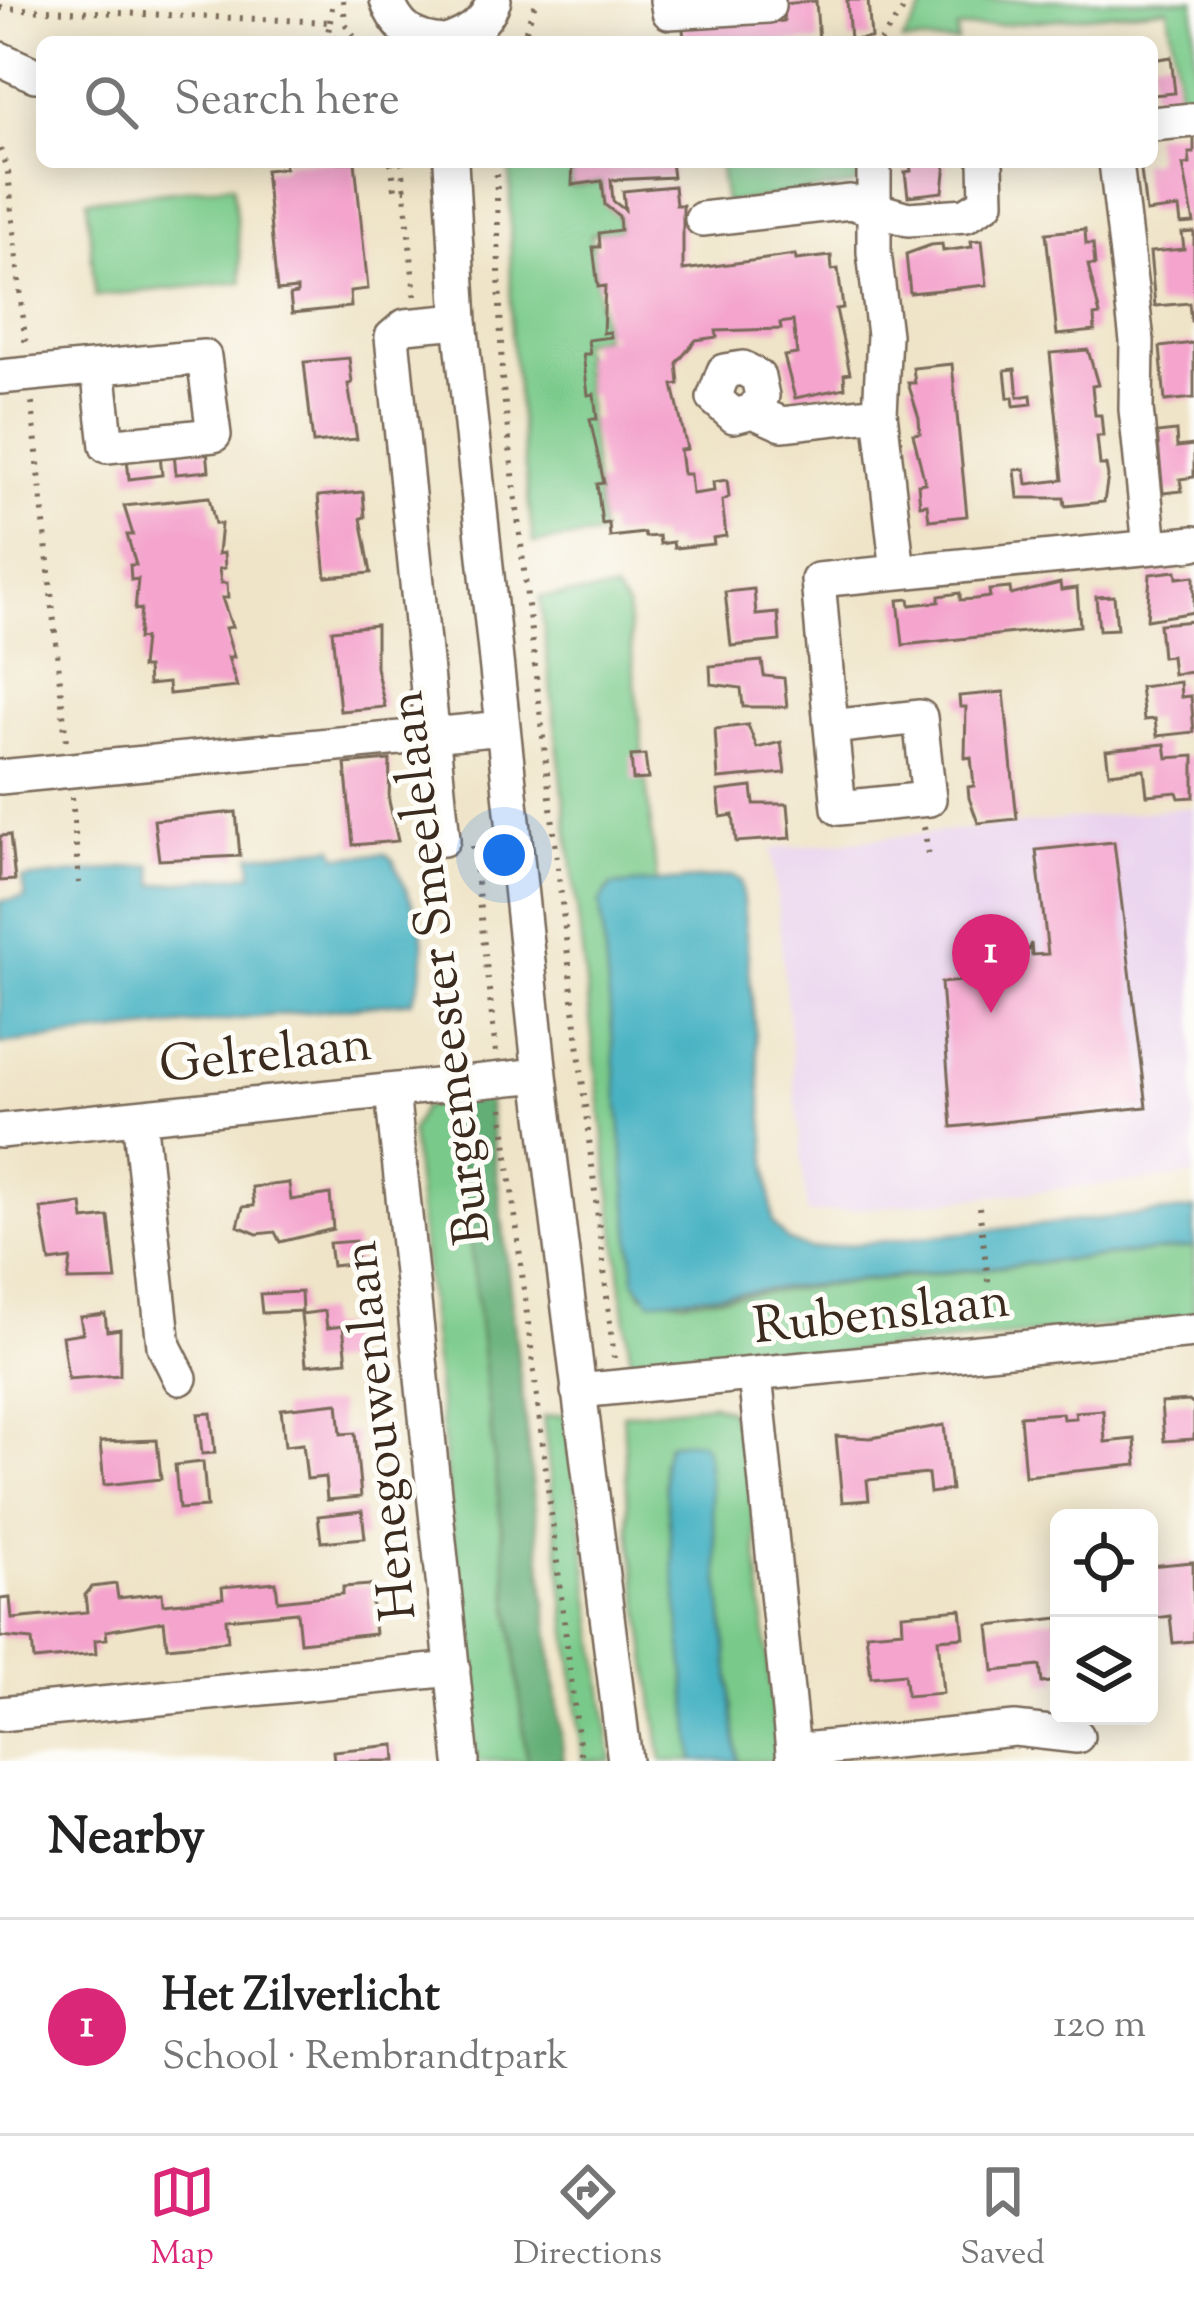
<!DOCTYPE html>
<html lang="en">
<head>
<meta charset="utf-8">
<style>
	body { margin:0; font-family:"Sorts Mill Goudy",serif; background:#f2f2f2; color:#222 }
	.controls { position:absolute; right:36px; bottom:36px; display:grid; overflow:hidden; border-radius:18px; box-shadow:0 6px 30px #0003 }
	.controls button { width:108px; height:108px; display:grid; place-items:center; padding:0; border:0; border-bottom:3px solid #e0e0e0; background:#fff; color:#222; font:60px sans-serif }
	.you { position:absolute; left:504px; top:855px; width:42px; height:42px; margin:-30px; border:9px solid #fff; border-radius:50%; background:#1a73e8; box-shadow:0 0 0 18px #1a73e833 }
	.badge { display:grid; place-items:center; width:78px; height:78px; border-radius:50%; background:#db2777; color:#fff; font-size:39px; font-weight:700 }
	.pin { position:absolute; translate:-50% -99px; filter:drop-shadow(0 3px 6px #0008) }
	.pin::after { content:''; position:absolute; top:63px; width:42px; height:36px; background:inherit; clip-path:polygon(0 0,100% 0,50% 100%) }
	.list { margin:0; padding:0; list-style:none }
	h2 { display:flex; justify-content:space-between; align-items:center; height:156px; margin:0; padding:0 48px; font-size:51px }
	h2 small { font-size:39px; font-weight:400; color:#767676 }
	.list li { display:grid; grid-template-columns:78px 1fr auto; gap:36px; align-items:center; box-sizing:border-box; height:216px; padding:0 48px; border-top:3px solid #e0e0e0 }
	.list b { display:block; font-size:45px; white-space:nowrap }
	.list p { margin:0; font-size:39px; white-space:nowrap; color:#767676 }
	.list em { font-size:39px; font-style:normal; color:#767676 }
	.icon { flex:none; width:66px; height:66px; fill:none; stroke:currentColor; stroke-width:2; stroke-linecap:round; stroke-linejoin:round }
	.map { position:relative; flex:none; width:1194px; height:1761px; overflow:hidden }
	.search { position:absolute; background:#fff; box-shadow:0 6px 30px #0003; left:36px; right:36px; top:36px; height:132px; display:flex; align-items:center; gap:30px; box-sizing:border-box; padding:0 42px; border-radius:18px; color:#767676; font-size:45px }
	.sheet { height:372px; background:#fff }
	nav { display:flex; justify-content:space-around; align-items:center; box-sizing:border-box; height:168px; border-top:3px solid #e0e0e0; background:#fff; font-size:33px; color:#767676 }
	nav a { display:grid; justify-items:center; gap:6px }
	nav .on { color:#db2777 }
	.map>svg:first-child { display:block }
	.built { fill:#e9d2ee }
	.green { fill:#79ca8a; stroke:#5a7a54; stroke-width:3 }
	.forest { fill:#62ae76; stroke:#4e6c4a; stroke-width:3 }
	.water { fill:#46b2c3; stroke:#406e70; stroke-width:3 }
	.building { fill:#f4a4cd }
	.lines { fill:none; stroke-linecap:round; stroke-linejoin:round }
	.minor-casing { stroke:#7a6b5a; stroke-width:38 }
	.path { stroke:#7a6b5a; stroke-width:6; stroke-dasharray:3 9; stroke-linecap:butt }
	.minor { stroke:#fff; stroke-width:33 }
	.labels { text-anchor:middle; stroke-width:10; stroke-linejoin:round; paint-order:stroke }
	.street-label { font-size:51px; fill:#3b2a1e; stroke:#fdfcf7 }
</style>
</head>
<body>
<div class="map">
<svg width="1194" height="1761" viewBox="0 0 1194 1761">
	<rect width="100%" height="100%" fill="#fdfcf7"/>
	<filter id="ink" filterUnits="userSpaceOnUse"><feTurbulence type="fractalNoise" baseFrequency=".00833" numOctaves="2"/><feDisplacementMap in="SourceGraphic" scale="24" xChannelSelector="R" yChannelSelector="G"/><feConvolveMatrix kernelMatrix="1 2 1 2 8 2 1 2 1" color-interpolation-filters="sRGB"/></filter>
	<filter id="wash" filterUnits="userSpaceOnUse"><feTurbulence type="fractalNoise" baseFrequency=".004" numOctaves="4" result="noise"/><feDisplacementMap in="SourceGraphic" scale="48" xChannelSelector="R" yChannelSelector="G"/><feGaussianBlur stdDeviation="2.7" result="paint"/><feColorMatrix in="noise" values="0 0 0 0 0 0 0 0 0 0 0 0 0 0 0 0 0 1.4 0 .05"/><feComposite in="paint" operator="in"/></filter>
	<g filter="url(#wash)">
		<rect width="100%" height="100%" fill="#efe4c8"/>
		<path class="built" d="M1194 807V1176L807 1214 772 849Z"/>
		<path class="green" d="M929 0H1194V119L1181 107 1168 8 957 29V42H902Z
			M510 162H572L571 187 602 182 605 205 619 217 620 230 591 234 603 337 580 341 601 535 533 543 511 334Z
			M719 162H839L840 172 861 171 854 185 725 203Z
			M233 185 242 282 95 296 87 200Z
			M614 591 627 607 657 882 611 886 600 902 635 1281 642 1295 683 1301 1194 1247V1318L632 1373 540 597Z
			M455 1101 527 1761H476L411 1131 423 1107Z
			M712 1404 729 1410 735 1425 744 1424 778 1761H738L706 1450 688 1441 668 1444 663 1463 694 1761H662L629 1528 623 1414Z
			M567 1414 612 1761H583L543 1417Z"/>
		<path class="forest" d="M488 1097 564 1761H527L455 1101Z"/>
		<path class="water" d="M334 847 338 856 386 854 393 860C416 914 439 944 412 1001L0 1044V901L25 898 22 879 152 865 155 885 252 874 251 855Z
			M733 876 741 881 773 1223 788 1241 809 1249 1194 1209V1247L650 1301 635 1281 600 902 611 886Z
			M688 1441 701 1442 706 1450 738 1761H694L663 1463 668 1444Z"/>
		<g id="blocks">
			<path class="building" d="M681 0H754L756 24 784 21 782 4 816 1 819 42H684Z
				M847 0H868L871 38 850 40Z
				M1171 57 1175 93 1152 95V60Z
				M1194 130V153H1189L1190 164 1183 165 1194 223 1181 224 1179 208 1146 212 1140 162H1152L1155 155 1152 134Z
				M284 162H355L368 289 350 291 351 307 292 313 290 295 297 294V289L277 291 265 170 285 168Z
				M573 162H671L673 177 611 180 613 201 625 210 623 191 674 186 676 205H683V270L795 255 796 260 831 256 832 270 838 269 843 308 836 309 850 373 844 374 845 388 795 398 784 356 797 354 793 321 780 323 781 329 716 331 717 337 696 340 677 363 679 384 673 385 687 449 680 450 683 474H690L692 494 714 491 713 482 727 480 729 497 722 501 726 536 713 538 714 544 674 548 673 542 660 544 659 536 645 537 644 533 610 537 609 523 602 524 597 484 604 483 590 419H597L594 394 588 395 583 354H590L588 340 611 337 610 332 603 333 605 286 598 287 593 247H600L599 233 620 230 619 216 605 205 602 181 572 185Z
				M910 162H946L943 192 908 196 905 172 911 171Z
				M1085 229 1086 244H1093L1095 265H1088L1100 315 1094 316 1095 331 1057 335 1046 233Z
				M1194 232V321H1191L1189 303 1155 306 1150 252 1184 249 1182 233Z
				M982 240 987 285 910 293 906 254 931 245 942 244 943 251 972 247 971 241Z
				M1194 343V398L1165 401 1160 347Z
				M1088 350 1098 385 1092 386 1095 415H1101L1102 425 1103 436H1097L1100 465H1106L1108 476 1104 502 1065 506 1064 498H1018L1015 470 1025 469 1027 484 1063 480 1050 353Z
				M349 358 352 383 348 384 357 439 313 443 304 362Z
				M952 364 967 516 929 520 927 504 920 505 918 484 925 483 913 434 920 433 919 418 908 383H915L913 368Z
				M1015 369 1018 397 1031 395 1032 404 1014 406 1013 397 1008 398 1005 370Z
				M1176 431 1177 447 1194 445V477L1180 479 1182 491 1163 493 1157 433Z
				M207 449 209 471 176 474 174 452Z
				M160 454 162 475 129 479 127 457Z
				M363 492 365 517 361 518 371 573 326 577 318 496Z
				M209 497 215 524H221L218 554 224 553 225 568 219 569 221 583H227L228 598H222L232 627 225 628 234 657H228L237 687 169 694 168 683 148 685 147 668H141L144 638 138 639 141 609 135 610 138 579 131 580 130 565H136L127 535H133L124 506Z
				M1176 571 1177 578 1194 576V612L1147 620 1150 574Z
				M1060 583 1061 590 1077 588 1080 626 903 645 898 600 909 599 910 605 939 602V596L960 593V600L975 599 990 597 989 590 1010 588 1011 595Z
				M754 589 756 615 778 613 780 641 731 646 725 592Z
				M1114 596 1117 629 1099 630 1096 597Z
				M1194 621V672L1173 674 1171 656 1162 657 1159 624Z
				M376 625V667L385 707 340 711 332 630Z
				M762 661 764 676 784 678 787 707H743L741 688 711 684 710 666Z
				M1180 682 1181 697 1191 696 1194 732 1157 736 1155 719 1144 720 1140 687Z
				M1004 692 1017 819 978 823 969 798 968 787 974 786 971 757 965 758 966 707H960L959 696Z
				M748 725 757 748 781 742 785 773 718 779 715 729Z
				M1165 744 1167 758 1194 756V797L1179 798 1177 792 1147 795 1144 769 1109 773 1106 750Z
				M645 755 648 779 633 780 631 756Z
				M390 760 389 801 398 841 353 845 345 764Z
				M752 787 754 804H788L791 838 736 842 733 815 721 817 718 791Z
				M236 812 240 856 159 860 154 820Z
				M10 835 15 880 0 881V836Z
				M1114 842 1147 1107 952 1127 941 983 981 979 979 961 1016 957 1015 947 1028 950 1031 943 1032 955 1048 954 1036 850Z
				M289 1183 291 1200 330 1194 333 1229 280 1242 275 1232 257 1234 238 1226 243 1207 254 1206 252 1187Z
				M82 1204 84 1220 109 1217 116 1280 68 1281 71 1259 50 1262 41 1209Z
				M355 1241 357 1263 332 1266 329 1243Z
				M301 1292 302 1311 262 1313 260 1294Z
				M325 1311 327 1328 343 1326 347 1361 306 1365 301 1314Z
				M105 1314 107 1331 120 1329V1375L68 1379 62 1336 83 1333 80 1317Z
				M1189 1401 1194 1405V1439L1164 1441 1161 1403Z
				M338 1403 341 1434 355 1433 361 1497 327 1500 325 1477 307 1479 303 1444 285 1446 281 1409Z
				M1103 1410 1105 1442 1135 1439 1137 1465 1025 1476 1020 1416 1062 1413 1063 1419 1076 1418 1075 1412Z
				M211 1413 215 1453 202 1454 198 1414Z
				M944 1425 951 1490 930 1493 928 1474 867 1480 869 1500 842 1502 836 1436 871 1438Z
				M157 1440 161 1479 104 1485 100 1442Z
				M203 1462 207 1507 179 1509 175 1465Z
				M362 1511 365 1538 321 1542 318 1516Z
				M1193 1562 1194 1641 1173 1643 1170 1616 1149 1619V1566Z
				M276 1582 278 1601 343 1594V1587L370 1585 375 1634 300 1642 297 1612 226 1619 228 1641 167 1647 164 1621 106 1631 107 1639 95 1640 96 1654 34 1660 32 1640 0 1637V1599L10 1598 12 1619 87 1612 85 1595 92 1587 116 1584 118 1598 162 1593 163 1604 223 1598 222 1587Z
				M961 1609 964 1637 938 1639 943 1693 907 1696 904 1674 871 1677 866 1633 903 1630 902 1614Z
				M1059 1618V1681L1042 1683 1040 1666 994 1671 989 1626Z
				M395 1745 396 1761H334L333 1751Z"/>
		</g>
	</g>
	<g filter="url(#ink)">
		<use href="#blocks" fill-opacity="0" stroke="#7a6b5a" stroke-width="3"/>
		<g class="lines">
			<defs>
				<path id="minor" d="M387 0C397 28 413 40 443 42
					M667 0 669 12 768 6V0
					M446 42C469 34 485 24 494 0
					M0 59 35 75
					M1152 124 1193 120
					M451 162 460 321 540 1075 625 1761
					M874 162V252L884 335 880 413 898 572
					M1116 162 1137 341 1136 409 1150 547
					M702 219 850 202 908 219 966 215 987 202 986 162
					M0 377 204 357 214 435 107 446 98 368
					M753 411 762 396 758 377 743 368 724 371 714 398 734 416 753 411 782 424 880 413
					M920 717 929 799 839 808 831 727Z
					M831 727 818 580 1194 543
					M0 777 503 728
					M443 839 392 337 405 326 460 321
					M392 1091 462 1761
					M139 1117 164 1346 180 1378
					M0 1131 540 1075
					M755 1375 794 1761
					M578 1391 1194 1331
					M0 1714 453 1669
					M793 1751 1015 1729 1077 1736"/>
			</defs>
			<use href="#minor" class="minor-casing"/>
			<path class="path" d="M343 0 345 23 357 42
				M0 8 330 22 328 33 343 42
				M330 22 333 0
				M522 42 536 0
				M880 42 910 0
				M0 149 8 172 26 348
				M391 162 395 189H406
				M402 162 415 296
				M496 162 502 378 614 1358
				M32 403 66 742
				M72 797 79 883
				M924 827 928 854
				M473 846 496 1053
				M502 1108 581 1761
				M979 1207 993 1322"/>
			<use href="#minor" class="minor"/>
		</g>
	</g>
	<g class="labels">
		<g class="street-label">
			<text transform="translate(437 968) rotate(-97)" y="18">Burgemeester Smeelelaan</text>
			<text transform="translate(265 1052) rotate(-6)" y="18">Gelrelaan</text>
			<text transform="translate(881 1311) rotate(-6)" y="18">Rubenslaan</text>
			<text transform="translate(377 1431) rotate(-96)" y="18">Henegouwenlaan</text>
		</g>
	</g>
</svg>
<div class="controls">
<button><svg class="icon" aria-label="locate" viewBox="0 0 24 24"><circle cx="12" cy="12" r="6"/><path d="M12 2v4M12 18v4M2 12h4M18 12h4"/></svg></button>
<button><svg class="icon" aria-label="layers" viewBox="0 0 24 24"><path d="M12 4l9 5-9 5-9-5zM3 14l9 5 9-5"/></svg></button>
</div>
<div class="you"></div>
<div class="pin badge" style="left:991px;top:1013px">1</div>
<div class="search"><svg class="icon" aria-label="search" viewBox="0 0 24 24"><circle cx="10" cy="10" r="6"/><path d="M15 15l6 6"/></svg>Search here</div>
</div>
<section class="sheet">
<h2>Nearby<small></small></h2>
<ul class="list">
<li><span class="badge">1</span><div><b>Het Zilverlicht</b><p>School · Rembrandtpark</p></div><em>120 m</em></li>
</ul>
</section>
<nav>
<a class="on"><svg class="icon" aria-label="map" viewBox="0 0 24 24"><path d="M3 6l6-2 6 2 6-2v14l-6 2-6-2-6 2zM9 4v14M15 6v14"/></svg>Map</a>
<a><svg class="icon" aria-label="directions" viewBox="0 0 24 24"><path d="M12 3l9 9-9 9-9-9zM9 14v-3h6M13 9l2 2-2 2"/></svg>Directions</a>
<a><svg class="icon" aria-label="saved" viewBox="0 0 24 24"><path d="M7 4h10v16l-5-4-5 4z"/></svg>Saved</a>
</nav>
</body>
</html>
